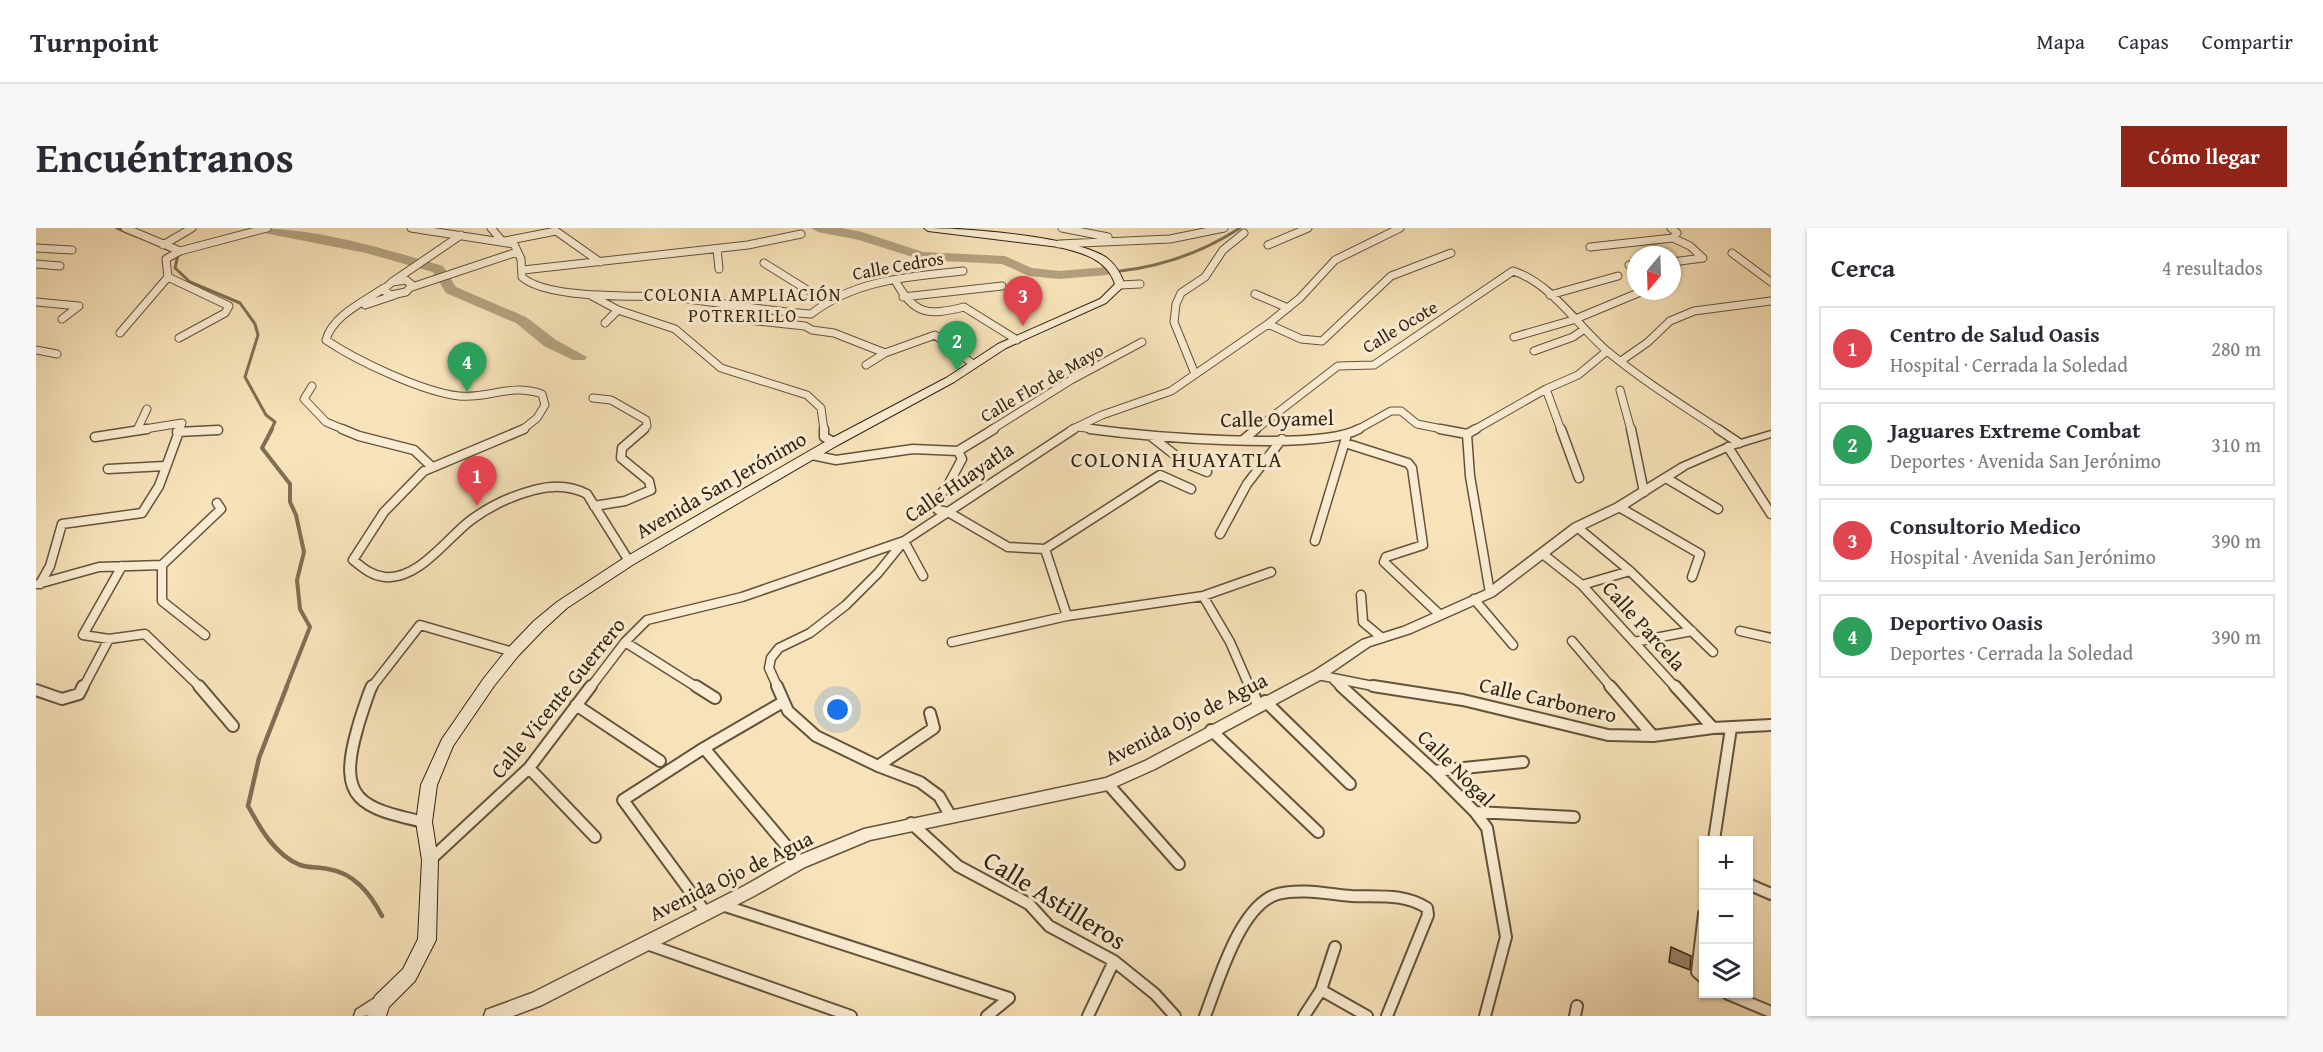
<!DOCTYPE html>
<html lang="es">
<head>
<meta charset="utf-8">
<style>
	body { margin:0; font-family:"Gentium Book Plus",serif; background:#f7f7f7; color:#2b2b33 }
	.controls { position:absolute; right:18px; bottom:18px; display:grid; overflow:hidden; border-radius:0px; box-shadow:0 2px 4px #0004 }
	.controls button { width:54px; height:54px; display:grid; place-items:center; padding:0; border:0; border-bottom:2px solid #e1e1e2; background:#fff; color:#2b2b33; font:30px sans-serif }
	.compass { position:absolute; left:1591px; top:18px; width:54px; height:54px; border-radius:50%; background:#fff; box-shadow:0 2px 4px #0004; rotate:199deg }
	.you { position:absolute; left:802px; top:482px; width:21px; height:21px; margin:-15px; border:4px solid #fff; border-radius:50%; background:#1a73e8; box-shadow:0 0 0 9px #1a73e833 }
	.badge { display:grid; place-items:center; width:39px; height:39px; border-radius:50%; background:#8f2418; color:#fff; font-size:20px; font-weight:700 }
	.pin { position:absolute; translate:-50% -50px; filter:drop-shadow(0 2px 3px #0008) }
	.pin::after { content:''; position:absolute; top:32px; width:21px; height:18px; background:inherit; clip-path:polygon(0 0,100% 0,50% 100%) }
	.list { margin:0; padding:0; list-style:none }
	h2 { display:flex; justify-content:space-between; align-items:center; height:78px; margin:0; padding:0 24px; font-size:26px }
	h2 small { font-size:20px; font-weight:400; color:#7c7c81 }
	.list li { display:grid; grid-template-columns:39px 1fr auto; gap:18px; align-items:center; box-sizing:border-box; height:84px; margin:0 12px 12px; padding:0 12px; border:2px solid #e1e1e2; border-radius:0px }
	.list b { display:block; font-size:22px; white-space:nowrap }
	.list p { margin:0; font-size:20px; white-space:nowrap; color:#7c7c81 }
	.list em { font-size:20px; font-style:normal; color:#7c7c81 }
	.icon { flex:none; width:33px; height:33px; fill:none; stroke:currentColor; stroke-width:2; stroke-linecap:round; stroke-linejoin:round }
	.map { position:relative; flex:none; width:1735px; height:788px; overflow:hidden; border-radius:0px }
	header { display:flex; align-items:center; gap:36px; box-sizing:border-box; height:84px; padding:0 30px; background:#fff; border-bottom:2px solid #e1e1e2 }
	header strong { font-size:28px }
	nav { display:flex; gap:33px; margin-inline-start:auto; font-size:21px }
	.intro { display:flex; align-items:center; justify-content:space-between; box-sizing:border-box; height:144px; padding:0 36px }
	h1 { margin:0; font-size:42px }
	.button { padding:15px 27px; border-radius:0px; background:#8f2418; color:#fff; font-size:21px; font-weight:700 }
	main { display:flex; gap:36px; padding:0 36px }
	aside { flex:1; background:#fff; border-radius:0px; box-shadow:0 2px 4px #0004 }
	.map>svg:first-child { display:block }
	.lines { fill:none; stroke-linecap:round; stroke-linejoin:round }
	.stream-far2 { stroke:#806f54; stroke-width:3 }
	.stream-far1 { stroke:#806f54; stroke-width:4 }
	.stream { stroke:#806f54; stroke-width:4.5 }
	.river { fill:#b4a180; fill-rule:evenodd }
	.building { fill:#988668; stroke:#322311; stroke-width:1.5 }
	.minor-far2-casing { stroke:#63533b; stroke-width:9 }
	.minor-far1-casing { stroke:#63533b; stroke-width:11 }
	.minor-casing { stroke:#63533b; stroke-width:14 }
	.tertiary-casing { stroke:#63533b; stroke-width:3 }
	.secondary-casing { stroke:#322311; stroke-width:2 }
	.minor-far2 { stroke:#faecd2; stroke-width:7 }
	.minor-far1 { stroke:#faecd2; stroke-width:8 }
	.minor { stroke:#faecd2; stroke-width:10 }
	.tertiary { fill:#faecd2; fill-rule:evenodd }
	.secondary { fill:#faecd2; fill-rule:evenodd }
	.labels { text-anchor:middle; stroke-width:6; stroke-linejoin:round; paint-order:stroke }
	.far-street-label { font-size:18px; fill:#322311; stroke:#faecd2 }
	.far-neighbourhood-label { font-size:18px; letter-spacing:1.5px; fill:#322311; stroke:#faecd2 }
	.street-label { font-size:21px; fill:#322311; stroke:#faecd2 }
	.neighbourhood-label { font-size:22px; letter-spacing:1.5px; fill:#322311; stroke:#faecd2 }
	.near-street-label { font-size:26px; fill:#322311; stroke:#faecd2 }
</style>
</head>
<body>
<header>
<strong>Turnpoint</strong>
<nav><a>Mapa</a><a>Capas</a><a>Compartir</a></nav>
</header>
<div class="intro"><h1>Encuéntranos</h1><a class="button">Cómo llegar</a></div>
<main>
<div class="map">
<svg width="1735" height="788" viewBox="0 0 1735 788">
	<rect width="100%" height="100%" fill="#f7e2b9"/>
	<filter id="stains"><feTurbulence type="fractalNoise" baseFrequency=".00333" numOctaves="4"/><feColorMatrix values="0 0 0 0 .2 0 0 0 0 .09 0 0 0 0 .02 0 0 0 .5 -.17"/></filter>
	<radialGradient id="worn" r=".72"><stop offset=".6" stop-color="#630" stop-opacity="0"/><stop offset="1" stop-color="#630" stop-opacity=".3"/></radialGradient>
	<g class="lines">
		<path class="stream-far2" d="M81 0 100 8
			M115 14 133 22
			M140 25 142 27 139 40 154 54 204 75 219 96 222 107 209 149 230 187 239 194 235 202
			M1084 43C1128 38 1167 24 1204 0"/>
		<path class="stream-far1" d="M236 201 226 220 254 256V274L260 287 268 324 261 352 264 381 274 399 250 460"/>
		<path class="stream" d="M251 458 223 530 212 578C224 600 239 627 264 637 273 640 283 639 292 641 318 645 334 665 346 688"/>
		<path class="river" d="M216 0C281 0 345 20 407 38L420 59 490 89 520 112 551 129 549 132H537L508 118 480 95 410 65 397 44 330 25 223 4Z
			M775 0H805L826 4 887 24 969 28 996 40 1023 43 1071 39 1078 43 1071 47 1023 51 993 48 966 36 886 32 823 12 782 4Z"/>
	</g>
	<path class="building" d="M1635 719 1655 728 1654 742 1633 734Z"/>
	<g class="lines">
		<defs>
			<path id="minor-far2" d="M89 0 144 23
				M375 0 478 16 485 31 486 49C513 73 606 66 643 70 687 75 730 83 775 86 820 51 873 49 927 43
				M455 0 467 14
				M1026 0 1072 9
				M469 13 520 3 564 34
				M1023 16 1134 11 1188 0
				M127 17 156 0
				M1232 17 1272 0
				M1554 19 1637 10 1641 5 1635 0
				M0 20 36 22
				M681 21 683 41
				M1696 25 1735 54
				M1636 34 1667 30 1654 18 1637 10
				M728 35 789 73
				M0 36 24 38
				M1593 37 1600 36
				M487 42 712 17 765 6
				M370 52 376 57 370 64 355 67 347 62 356 54Z
				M859 52C878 87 891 88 928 79L981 112
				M356 54 425 7
				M1084 57 1104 56
				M376 59 481 24
				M348 60C329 73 296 88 290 112 321 133 387 164 423 168 454 171 473 155 506 166L509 177 501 190 486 202
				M1219 66 1252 80
				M554 67 582 82 639 101 685 140 771 167 785 180 788 202
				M1514 67 1582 48
				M867 69 966 58
				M0 74 43 78 26 91
				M329 77 359 67
				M711 92 769 98 776 102 798 105 849 125
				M569 95 582 82
				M1232 96 1265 111 1286 113 1355 48 1415 25
				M84 105 132 49
				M1478 109 1537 92 1607 63
				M143 110 189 85 193 78 132 49 130 31 144 23 231 0
				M0 122 21 126
				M1498 123 1537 109 1547 102
				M1585 133 1612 114 1634 93 1658 83 1735 73
				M830 137 849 125 899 107 937 136
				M1159 146 1138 94 1140 76 1145 65 1169 49 1187 22 1208 5
				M276 158 268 171 290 194 309 202
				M1510 161 1525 202
				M1584 162 1595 202
				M557 170 575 172 610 192 611 198 606 202
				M1042 199 1065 202
				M101 202 111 181
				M102 202 146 195 143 202
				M955 202 1035 152 1106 114
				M1035 202 1066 187 1135 163 1232 96 1264 70 1299 32 1364 0
				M1219 202 1302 138 1338 137 1477 43C1515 55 1541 97 1571 123 1606 152 1646 177 1684 202
				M1321 202 1355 183H1365L1381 196 1411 202
				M1438 202 1510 161 1542 147 1571 123"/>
			<path id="minor-far1" d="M306 201 323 208 378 222 396 239
				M488 201 388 243 348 284 317 332C327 340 336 348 349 349 383 352 411 310 435 292 454 278 475 268 498 262 516 257 534 257 551 266L593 333
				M788 201V209L798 214
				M1054 201C1106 208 1282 224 1323 201
				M1404 201 1431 206
				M1525 201 1543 250
				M1595 201 1608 264
				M1682 201 1703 215
				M141 204 182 202
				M1431 206 1440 201
				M1431 206 1434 248 1454 365
				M59 209 111 201
				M1116 209 1149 235 1171 244
				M1207 212 1220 201
				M1309 215 1372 235 1376 240 1387 317 1350 329 1348 334 1403 386
				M1692 219 1735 286
				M922 223 958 201
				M776 227 800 232 877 221 922 223 926 231 911 259 896 276 902 282 912 284 972 319 1009 321
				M72 241 129 238
				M1630 250 1682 281
				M558 278 589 273 615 262 613 253 585 230 586 220 608 201
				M1583 279 1664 326 1656 349
				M1541 299 1594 343 1677 424
				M1184 306 1211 256 1246 211
				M1279 313 1310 210
				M1009 321 1124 247 1155 261
				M1009 321 1031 388
				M1508 327 1546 357 1640 460
				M126 337V373L169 407
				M126 337 185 281 181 275
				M86 338 47 407 73 411 109 406 165 460
				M2 356 63 339 126 337
				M4 356 14 338 26 296 106 285 123 258 144 201
				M1546 357 1594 343
				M1325 367 1327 394 1346 410
				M1167 368 1194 414 1214 460
				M1438 371 1477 417
				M1704 403 1735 410
				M1536 413 1576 460
				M589 414 662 460
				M916 414 1031 388 1167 368 1235 344
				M1598 414 1656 403
				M1282 447 1347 460
				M1298 452 1306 460
				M47 460 73 411
				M335 460 384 397 477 424
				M554 460 589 414 611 392 706 369 868 313 887 348
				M742 460 733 440 735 430 743 420 774 405 810 377 842 345 868 313 1038 201"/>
			<path id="minor" d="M163 458 197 498
				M336 458C333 463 323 494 321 502 301 572 325 580 388 594
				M660 458 679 470
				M741 458 752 483 780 508 842 538 884 554 903 568 914 587
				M1214 458 1222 477
				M1305 458 1398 543 1439 584 1451 600 1470 709 1449 788
				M1337 458 1427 472 1572 507 1617 508 1677 500 1735 497
				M1574 458 1617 508
				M1639 458 1677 500
				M0 462 26 471 43 466 47 458
				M1229 473 1314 556
				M540 477 624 533
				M1175 502 1282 604
				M668 520 747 474
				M842 538 898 500 894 485
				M493 540 559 609
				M1398 543 1487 534
				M1072 556 1143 636
				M1439 584 1538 589
				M875 595 922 638 993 676 1013 698 1078 733 1119 766 1139 788
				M1678 612 1695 500
				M394 632 493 540 555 458
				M1712 656 1735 666
				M686 677 973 770
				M670 685 587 572 668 520 764 634
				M1668 686 1661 744 1668 750
				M608 715 815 788
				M1285 762 1331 788
				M1692 766 1735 784
				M951 788 973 770
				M1052 788 1078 733
				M1169 788C1182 755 1204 676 1242 666 1265 660 1292 666 1315 668 1342 669 1368 665 1391 680L1392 687 1351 788
				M1268 788 1285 762 1299 719
				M1539 788 1541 778"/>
			<path id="tertiary" d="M1735 203V209L1696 221 1652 240 1587 282 1545 302 1458 368 1375 405 1334 418 1286 451 1119 541 1072 562 834 612 769 639 718 668 506 777 477 788H448L450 782 496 765 708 658 759 629 828 601 1070 550 1109 533 1278 443 1326 412 1367 399 1450 362 1537 296 1579 276 1644 236 1688 217Z
				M345 766 351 768 353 774C347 788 332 788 318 788L320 782Z"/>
			<path id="secondary" d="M888 0C927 0 1040 8 1071 30 1080 37 1085 46 1089 57L1070 75 970 120 918 154 802 217 598 336 531 380 508 401 482 428 458 458 417 518 401 557 396 594 402 632 400 712 379 753 353 779 350 788H332L339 768 367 741 382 711 386 632 380 594 385 557 406 511 448 450 472 420 498 393 521 374 588 330 794 211 910 150 962 116 1064 71 1079 56C1071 31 1047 25 1023 19L892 3Z"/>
		</defs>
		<use href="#minor-far2" class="minor-far2-casing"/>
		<use href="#minor-far1" class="minor-far1-casing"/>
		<use href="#minor" class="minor-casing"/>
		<use href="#tertiary" class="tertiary-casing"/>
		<use href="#secondary" class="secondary-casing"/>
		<use href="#minor-far2" class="minor-far2"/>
		<use href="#minor-far1" class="minor-far1"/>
		<use href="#minor" class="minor"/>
		<use href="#tertiary" class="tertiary"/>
		<use href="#secondary" class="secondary"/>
	</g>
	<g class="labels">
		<g class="far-street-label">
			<text transform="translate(862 38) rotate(-10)" y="6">Calle Cedros</text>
			<text transform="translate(1364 99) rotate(-31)" y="6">Calle Ocote</text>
			<text transform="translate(1006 155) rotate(-30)" y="6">Calle Flor de Mayo</text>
		</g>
		<g class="far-neighbourhood-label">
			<text x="707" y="73">COLONIA AMPLIACIÓN<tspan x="707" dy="21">POTRERILLO</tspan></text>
		</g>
		<g class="street-label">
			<text transform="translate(1241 191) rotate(-1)" y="7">Calle Oyamel</text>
			<text transform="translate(923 254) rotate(-34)" y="7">Calle Huayatla</text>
			<text transform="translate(685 257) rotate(-30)" y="7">Avenida San Jerónimo</text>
			<text transform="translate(1608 398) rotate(48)" y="7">Calle Parcela</text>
			<text transform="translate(522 470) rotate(-51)" y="7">Calle Vicente Guerrero</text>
			<text transform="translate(1512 472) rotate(13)" y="7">Calle Carbonero</text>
			<text transform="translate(1150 491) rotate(-27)" y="7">Avenida Ojo de Agua</text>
			<text transform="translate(1420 540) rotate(45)" y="7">Calle Nogal</text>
			<text transform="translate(695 648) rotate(-26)" y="7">Avenida Ojo de Agua</text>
		</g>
		<g class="neighbourhood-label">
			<text x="1141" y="239">COLONIA HUAYATLA</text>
		</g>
		<g class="near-street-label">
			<text transform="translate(1019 672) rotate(32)" y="9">Calle Astilleros</text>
		</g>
	</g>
	<rect width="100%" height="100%" filter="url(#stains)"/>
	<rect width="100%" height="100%" fill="url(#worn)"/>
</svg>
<div class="controls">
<button>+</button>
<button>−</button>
<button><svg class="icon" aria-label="layers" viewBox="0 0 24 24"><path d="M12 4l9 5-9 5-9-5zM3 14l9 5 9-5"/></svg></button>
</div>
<svg class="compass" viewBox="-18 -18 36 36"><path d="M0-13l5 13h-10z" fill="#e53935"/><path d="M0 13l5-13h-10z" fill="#7c7c81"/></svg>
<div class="you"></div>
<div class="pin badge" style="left:441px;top:278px;background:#e0444e">1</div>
<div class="pin badge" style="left:921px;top:143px;background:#2e9e5b">2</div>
<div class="pin badge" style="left:987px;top:98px;background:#e0444e">3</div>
<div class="pin badge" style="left:431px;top:164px;background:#2e9e5b">4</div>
</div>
<aside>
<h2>Cerca<small>4 resultados</small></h2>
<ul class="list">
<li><span class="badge" style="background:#e0444e">1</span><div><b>Centro de Salud Oasis</b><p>Hospital · Cerrada la Soledad</p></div><em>280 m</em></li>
<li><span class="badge" style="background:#2e9e5b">2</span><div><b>Jaguares Extreme Combat</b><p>Deportes · Avenida San Jerónimo</p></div><em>310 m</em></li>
<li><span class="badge" style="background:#e0444e">3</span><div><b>Consultorio Medico</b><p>Hospital · Avenida San Jerónimo</p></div><em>390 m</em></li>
<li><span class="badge" style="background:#2e9e5b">4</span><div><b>Deportivo Oasis</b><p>Deportes · Cerrada la Soledad</p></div><em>390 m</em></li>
</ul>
</aside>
</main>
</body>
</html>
